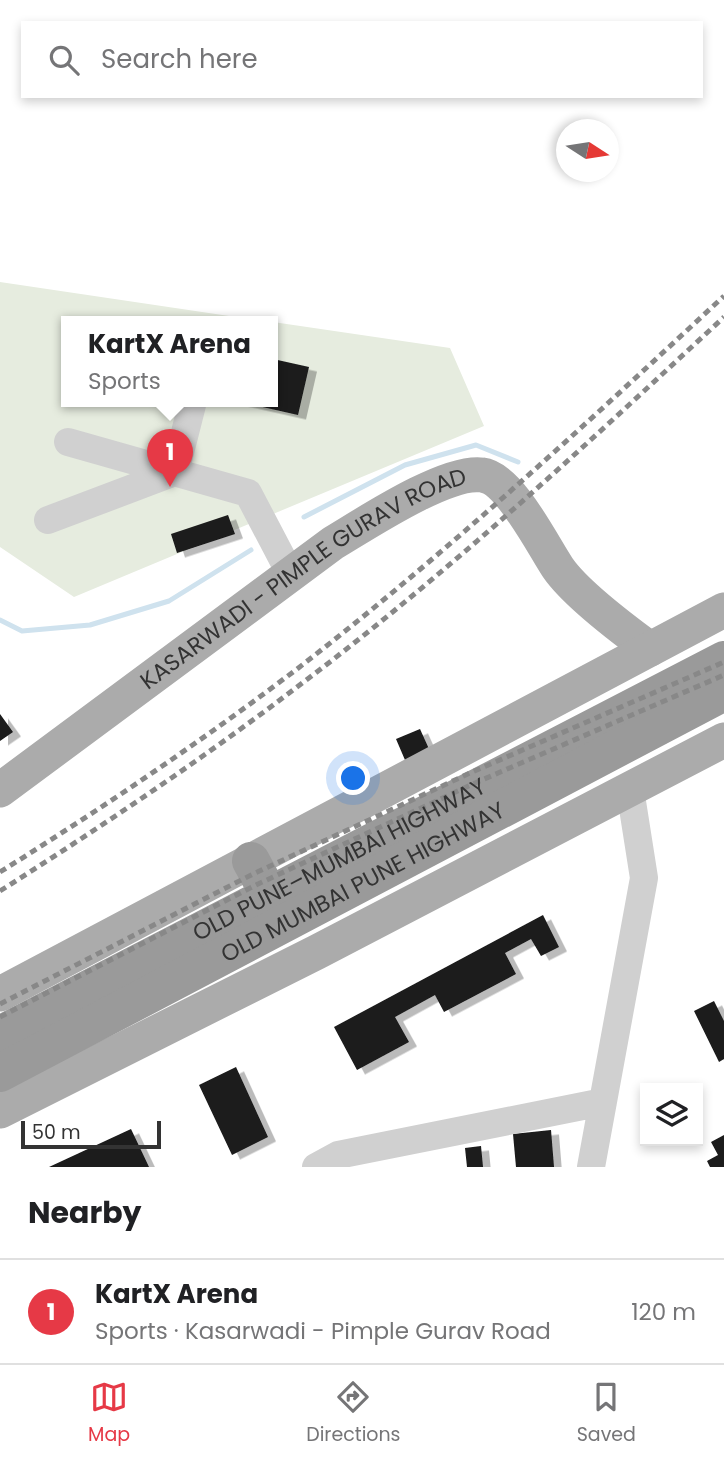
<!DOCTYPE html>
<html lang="en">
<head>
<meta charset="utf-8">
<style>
	body { margin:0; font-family:Poppins,sans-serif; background:#f2f2f2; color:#202124 }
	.controls { position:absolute; right:21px; bottom:21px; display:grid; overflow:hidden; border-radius:0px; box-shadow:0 4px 10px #0003 }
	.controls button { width:63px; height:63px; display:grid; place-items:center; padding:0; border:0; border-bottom:2px solid #e0e0e0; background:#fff; color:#202124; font:35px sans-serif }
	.compass { position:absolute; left:556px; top:119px; width:63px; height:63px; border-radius:50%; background:#fff; box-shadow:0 4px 10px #0003; rotate:102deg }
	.scale { position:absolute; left:21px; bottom:18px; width:140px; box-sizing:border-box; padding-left:7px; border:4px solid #333; border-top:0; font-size:19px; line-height:24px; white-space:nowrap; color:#333; -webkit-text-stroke:5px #fff; paint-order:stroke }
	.you { position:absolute; left:354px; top:779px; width:24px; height:24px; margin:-18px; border:5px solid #fff; border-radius:50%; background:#1a73e8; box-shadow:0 0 0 10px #1a73e833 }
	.badge { display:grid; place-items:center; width:46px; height:46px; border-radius:50%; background:#e63946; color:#fff; font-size:23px; font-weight:700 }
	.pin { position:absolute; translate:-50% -58px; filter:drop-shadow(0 2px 4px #0008) }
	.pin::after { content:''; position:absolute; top:37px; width:24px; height:21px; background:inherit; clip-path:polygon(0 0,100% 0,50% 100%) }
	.popup { position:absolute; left:61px; top:316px; width:217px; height:91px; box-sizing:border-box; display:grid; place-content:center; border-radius:0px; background:#fff; filter:drop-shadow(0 2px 5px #0005); font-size:23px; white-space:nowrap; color:#757577 }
	.popup b { font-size:26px; color:#202124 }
	.popup::after { content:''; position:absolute; left:50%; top:100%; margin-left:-14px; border:14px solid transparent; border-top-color:#fff }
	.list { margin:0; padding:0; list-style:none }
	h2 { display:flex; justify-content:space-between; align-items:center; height:91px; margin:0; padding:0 28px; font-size:30px }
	h2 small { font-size:23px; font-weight:400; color:#757577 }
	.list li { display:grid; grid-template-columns:46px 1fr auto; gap:21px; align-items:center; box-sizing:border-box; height:105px; padding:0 28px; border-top:2px solid #e0e0e0 }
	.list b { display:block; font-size:26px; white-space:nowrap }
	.list p { margin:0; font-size:23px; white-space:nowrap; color:#757577 }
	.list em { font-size:23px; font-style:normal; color:#757577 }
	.icon { flex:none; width:38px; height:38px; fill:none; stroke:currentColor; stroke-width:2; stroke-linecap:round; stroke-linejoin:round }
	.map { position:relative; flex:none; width:724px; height:1167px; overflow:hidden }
	.search { position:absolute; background:#fff; box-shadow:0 4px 10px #0003; left:21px; right:21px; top:21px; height:77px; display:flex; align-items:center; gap:18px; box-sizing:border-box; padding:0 24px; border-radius:0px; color:#757577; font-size:26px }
	.sheet { height:196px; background:#fff }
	nav { display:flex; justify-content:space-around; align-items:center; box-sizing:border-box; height:98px; border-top:2px solid #e0e0e0; background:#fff; font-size:19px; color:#757577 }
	nav a { display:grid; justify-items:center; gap:4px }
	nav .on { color:#e63946 }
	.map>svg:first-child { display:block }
	.green { fill:#e6ecdf }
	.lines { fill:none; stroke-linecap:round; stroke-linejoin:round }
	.stream { stroke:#cfe2ee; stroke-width:5 }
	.building { fill:#1a1a1a; filter:url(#shadow) }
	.minor { stroke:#d0d0d0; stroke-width:28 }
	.major { stroke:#ababab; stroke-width:35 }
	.highway { stroke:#9a9a9a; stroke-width:38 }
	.rail { stroke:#888; stroke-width:5; stroke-dasharray:7 5; stroke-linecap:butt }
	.labels { text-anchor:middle; stroke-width:7; stroke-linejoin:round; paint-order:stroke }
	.street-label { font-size:23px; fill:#333; stroke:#fff }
</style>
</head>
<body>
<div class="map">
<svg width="724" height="1167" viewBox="0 0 724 1167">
	<defs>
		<filter id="shadow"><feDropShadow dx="8" dy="4.5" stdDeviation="0" flood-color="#0004"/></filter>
	</defs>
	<rect width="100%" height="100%" fill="#fff"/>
	<path class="green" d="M0 282 262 321H67V401H273V322L450 348 484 426 74 597 0 547Z"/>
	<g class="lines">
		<path class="stream" d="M304 517 405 465 476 445 518 462
			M0 620 22 631 90 625 169 601 251 550"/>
	</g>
	<path class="building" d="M273 359 309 367 298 415 240 402 273 401Z
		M228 515 235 534 177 553 171 534Z
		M0 714 13 732 0 741Z
		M420 729 429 749 405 760 396 739Z
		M543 915 559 947 541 956 531 939 505 953 516 974 444 1012 435 995 395 1017 409 1042 357 1070 334 1027Z
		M714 1001 724 1021V1059L719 1062 694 1011Z
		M236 1067 268 1137 232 1155 199 1085Z
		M131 1129 149 1167H49Z
		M551 1130 554 1167H516L513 1134Z
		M724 1135V1167H710L707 1161 718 1155 711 1142Z
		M481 1146 483 1167H467L465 1148Z"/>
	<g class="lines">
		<path class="minor" d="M68 442 248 493 291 575
			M48 520 175 472 193 401
			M316 1167 338 1155 603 1102
			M591 1167 644 878 630 789"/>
		<g class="major">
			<path id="s1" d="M0 790 333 543C365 524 446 470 482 475 510 478 543 546 558 568 576 594 624 630 650 649"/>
			<path d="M0 994 724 610"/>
			<path d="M0 1111 317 952 724 740"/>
		</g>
		<g class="highway">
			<path d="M251 861 270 896"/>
			<path id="s2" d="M0 1035 724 660"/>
			<path id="s3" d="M0 1073 724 692"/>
		</g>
		<path class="rail" d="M0 872C101 809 202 741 297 669 447 553 585 425 724 296
			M0 891C104 825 207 756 305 681 453 569 588 443 724 317
			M0 1004 253 874 470 773 724 662
			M0 1017 258 884 475 783 724 675"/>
	</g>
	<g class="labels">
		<g class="street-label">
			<text dy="8" stroke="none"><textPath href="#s1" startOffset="371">KASARWADI - PIMPLE GURAV ROAD</textPath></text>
			<text dy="8" stroke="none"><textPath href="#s2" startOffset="382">OLD PUNE–MUMBAI HIGHWAY</textPath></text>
			<text dy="8" stroke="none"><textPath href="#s3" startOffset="410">OLD MUMBAI PUNE HIGHWAY</textPath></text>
		</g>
	</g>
</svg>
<div class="controls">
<button><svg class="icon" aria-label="layers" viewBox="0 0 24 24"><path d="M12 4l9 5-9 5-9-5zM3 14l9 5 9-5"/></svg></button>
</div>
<svg class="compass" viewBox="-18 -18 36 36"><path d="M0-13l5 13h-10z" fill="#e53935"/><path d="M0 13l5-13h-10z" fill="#757577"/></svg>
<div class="scale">50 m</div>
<div class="you"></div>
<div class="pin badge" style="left:170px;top:487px">1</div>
<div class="popup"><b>KartX Arena</b>Sports</div>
<div class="search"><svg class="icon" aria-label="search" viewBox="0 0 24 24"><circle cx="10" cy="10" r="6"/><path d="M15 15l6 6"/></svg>Search here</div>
</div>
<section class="sheet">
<h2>Nearby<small></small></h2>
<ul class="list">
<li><span class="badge">1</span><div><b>KartX Arena</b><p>Sports · Kasarwadi - Pimple Gurav Road</p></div><em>120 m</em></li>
</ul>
</section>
<nav>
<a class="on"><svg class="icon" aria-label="map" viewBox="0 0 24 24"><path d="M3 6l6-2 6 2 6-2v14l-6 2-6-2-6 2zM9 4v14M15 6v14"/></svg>Map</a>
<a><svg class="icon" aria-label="directions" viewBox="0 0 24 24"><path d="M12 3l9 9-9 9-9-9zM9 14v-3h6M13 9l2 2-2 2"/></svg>Directions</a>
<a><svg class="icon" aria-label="saved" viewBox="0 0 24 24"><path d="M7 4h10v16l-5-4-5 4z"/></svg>Saved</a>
</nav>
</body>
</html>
